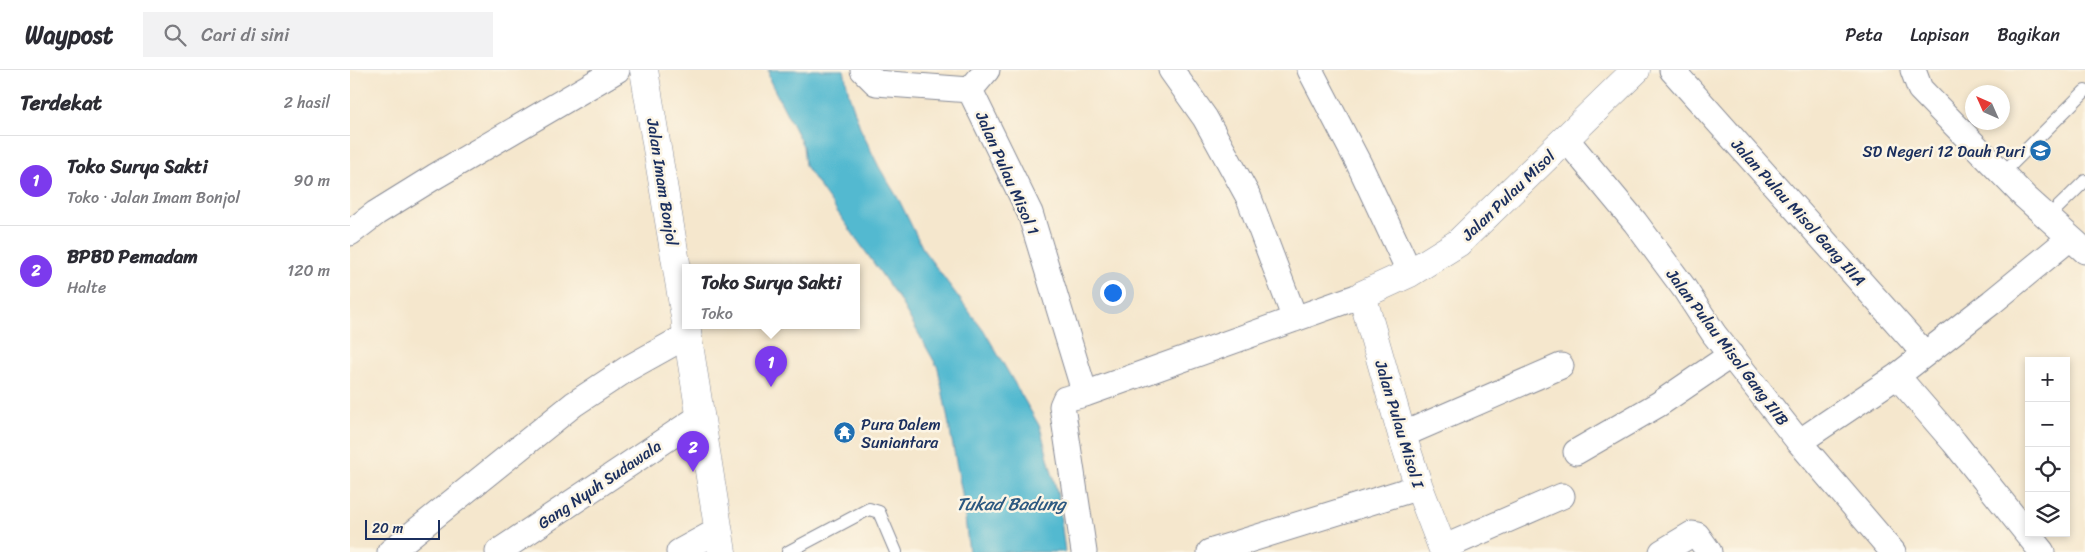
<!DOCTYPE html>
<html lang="id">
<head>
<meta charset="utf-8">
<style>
	body { margin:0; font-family:Sriracha,sans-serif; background:#f2f2f3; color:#2b2b33 }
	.controls { position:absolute; right:15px; bottom:15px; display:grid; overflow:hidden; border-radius:0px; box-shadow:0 2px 8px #0003 }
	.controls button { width:45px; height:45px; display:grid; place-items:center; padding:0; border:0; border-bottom:1px solid #e1e1e2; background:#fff; color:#2b2b33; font:25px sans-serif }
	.compass { position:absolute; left:1615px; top:15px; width:45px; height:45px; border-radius:50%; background:#fff; box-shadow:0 2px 8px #0003; rotate:315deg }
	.scale { position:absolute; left:15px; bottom:12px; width:75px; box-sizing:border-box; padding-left:5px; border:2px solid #1b2f5e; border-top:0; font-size:14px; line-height:18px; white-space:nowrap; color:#1b2f5e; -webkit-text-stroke:4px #fcf5e5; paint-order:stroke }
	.you { position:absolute; left:762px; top:222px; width:18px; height:18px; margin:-12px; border:4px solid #fff; border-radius:50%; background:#1a73e8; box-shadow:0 0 0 8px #1a73e833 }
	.badge { display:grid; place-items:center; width:32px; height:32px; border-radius:50%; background:#7c3aed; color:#fff; font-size:16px; font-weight:700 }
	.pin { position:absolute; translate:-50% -41px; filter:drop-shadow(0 1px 2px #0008) }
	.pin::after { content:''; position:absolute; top:26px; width:18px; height:15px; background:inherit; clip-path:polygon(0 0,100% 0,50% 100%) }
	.popup { position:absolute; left:332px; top:194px; width:178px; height:65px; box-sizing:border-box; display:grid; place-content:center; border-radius:0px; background:#fff; filter:drop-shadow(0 1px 4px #0005); font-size:16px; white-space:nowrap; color:#7c7c81 }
	.popup b { font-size:19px; color:#2b2b33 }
	.popup::after { content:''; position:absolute; left:50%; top:100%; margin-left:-10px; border:10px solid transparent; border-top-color:#fff }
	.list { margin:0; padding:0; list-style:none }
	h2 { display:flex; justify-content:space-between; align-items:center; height:65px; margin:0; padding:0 20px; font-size:21px }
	h2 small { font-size:16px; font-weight:400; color:#7c7c81 }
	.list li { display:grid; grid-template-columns:32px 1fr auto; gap:15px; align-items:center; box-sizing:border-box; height:90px; padding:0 20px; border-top:1px solid #e1e1e2 }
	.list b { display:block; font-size:19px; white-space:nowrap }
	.list p { margin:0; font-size:16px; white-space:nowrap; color:#7c7c81 }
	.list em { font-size:16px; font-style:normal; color:#7c7c81 }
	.icon { flex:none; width:28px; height:28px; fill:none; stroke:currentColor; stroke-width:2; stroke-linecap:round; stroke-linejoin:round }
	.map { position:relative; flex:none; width:1735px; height:482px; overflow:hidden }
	header { display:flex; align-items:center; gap:30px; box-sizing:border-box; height:70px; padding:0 25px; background:#fff; border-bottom:1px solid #e1e1e2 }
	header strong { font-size:24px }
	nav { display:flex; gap:28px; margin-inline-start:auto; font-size:18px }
	.search { width:350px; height:45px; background:#f2f2f3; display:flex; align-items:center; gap:12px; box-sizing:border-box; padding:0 18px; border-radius:0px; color:#7c7c81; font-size:19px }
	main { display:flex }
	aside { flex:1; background:#fff }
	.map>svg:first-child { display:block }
	.water { fill:#52b9d0; stroke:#367497 }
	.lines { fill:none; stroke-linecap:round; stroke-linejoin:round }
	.lane-casing { stroke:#888b96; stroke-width:14 }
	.street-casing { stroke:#888b96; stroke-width:27 }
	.secondary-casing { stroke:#888b96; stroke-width:29 }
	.highway-casing { stroke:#888b96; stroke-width:29 }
	.lane { stroke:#fff; stroke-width:12 }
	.street { stroke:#fff; stroke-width:25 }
	.secondary { stroke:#fff; stroke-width:28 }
	.highway { stroke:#fff; stroke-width:28 }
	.labels { text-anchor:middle; stroke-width:5; stroke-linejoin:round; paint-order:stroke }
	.poi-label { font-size:16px; fill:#1b2f5e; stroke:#fcf5e5; text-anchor:end }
	.street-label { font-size:16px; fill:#1b2f5e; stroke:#fcf5e5 }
	.water-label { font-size:18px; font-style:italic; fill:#2c5880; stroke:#fcf5e5 }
</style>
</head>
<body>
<header>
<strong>Waypost</strong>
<div class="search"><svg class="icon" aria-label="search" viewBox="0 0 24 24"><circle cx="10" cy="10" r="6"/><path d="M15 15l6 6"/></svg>Cari di sini</div>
<nav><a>Peta</a><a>Lapisan</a><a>Bagikan</a></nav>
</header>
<main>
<aside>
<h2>Terdekat<small>2 hasil</small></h2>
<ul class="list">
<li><span class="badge">1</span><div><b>Toko Surya Sakti</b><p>Toko · Jalan Imam Bonjol</p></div><em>90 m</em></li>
<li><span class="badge">2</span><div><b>BPBD Pemadam</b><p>Halte</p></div><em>120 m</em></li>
</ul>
</aside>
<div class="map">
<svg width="1735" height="482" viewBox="0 0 1735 482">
	<rect width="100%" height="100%" fill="#fcf5e5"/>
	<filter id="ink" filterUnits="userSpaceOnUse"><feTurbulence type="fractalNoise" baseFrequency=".02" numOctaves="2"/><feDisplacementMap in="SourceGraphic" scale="10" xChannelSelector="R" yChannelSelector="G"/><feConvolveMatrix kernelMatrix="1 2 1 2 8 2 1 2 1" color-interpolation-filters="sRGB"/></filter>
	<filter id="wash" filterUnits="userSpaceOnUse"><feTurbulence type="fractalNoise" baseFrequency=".0096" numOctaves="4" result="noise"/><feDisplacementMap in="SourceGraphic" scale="20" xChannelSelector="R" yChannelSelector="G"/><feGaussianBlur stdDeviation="1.12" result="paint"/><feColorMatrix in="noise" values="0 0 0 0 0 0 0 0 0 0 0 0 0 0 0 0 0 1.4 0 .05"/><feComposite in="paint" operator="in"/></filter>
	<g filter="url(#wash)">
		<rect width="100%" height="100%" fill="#f5e7cd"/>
		<path class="water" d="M418 0H494L499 25 511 60 529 97 549 130 574 181 636 264 690 357 708 426 715 482H619L612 423 588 298 549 229 455 96 453 76 420 11Z"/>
	</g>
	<g filter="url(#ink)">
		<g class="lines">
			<defs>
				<path id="lane" d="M1652 104 1735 21
					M1698 147 1735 111
					M438 482 519 439 529 442 546 482"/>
				<path id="street" d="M513 0 526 13 620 20 680 143 735 324
					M821 0 855 48 899 128 945 249
					M960 0 1009 94 1060 203
					M1322 0 1575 284
					M1563 0 1570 19 1675 127 1735 181
					M620 20 637 0
					M1216 69 1285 152 1334 218 1364 264 1449 372 1543 482
					M0 163 26 143 84 107 267 0
					M1547 306 1604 372 1692 482
					M1052 365 1211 296
					M1449 372 1547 306 1642 232 1720 168
					M1226 382 1309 334 1381 285
					M1093 478 1212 426
					M40 482 224 334 277 299 338 265
					M148 482 351 346
					M329 482 369 460
					M734 482 712 336 715 329 735 324 1012 225
					M860 482 1069 417
					M1312 482 1342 464 1347 465 1359 482"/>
				<path id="secondary" d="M1094 482 1069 417 1052 365 1012 225 1060 203 1108 173 1286 0"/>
				<path id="highway" d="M294 0 336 253
					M336 256 372 482"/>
			</defs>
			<use href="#lane" class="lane-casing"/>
			<use href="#street" class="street-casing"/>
			<use href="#secondary" class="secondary-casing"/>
			<use href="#highway" class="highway-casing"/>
			<use href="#lane" class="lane"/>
			<use href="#street" class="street"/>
			<use href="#secondary" class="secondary"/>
			<use href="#highway" class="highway"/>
		</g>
	</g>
	<defs>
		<symbol id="school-disc" viewBox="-11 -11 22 22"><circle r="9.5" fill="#1f6fb2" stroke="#fcf5e5"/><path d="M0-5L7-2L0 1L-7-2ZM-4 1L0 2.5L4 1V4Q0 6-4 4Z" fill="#fff"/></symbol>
		<symbol id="temple-disc" viewBox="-11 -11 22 22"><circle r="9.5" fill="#1f6fb2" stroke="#fcf5e5"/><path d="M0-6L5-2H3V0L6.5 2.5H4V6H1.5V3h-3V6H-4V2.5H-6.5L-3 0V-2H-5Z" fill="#fff"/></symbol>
	</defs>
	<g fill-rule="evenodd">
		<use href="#school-disc" x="1678" y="68" width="25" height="25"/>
		<use href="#temple-disc" x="482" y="350" width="25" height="25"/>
	</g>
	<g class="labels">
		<g class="poi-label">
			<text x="1675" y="87">SD Negeri 12 Dauh Puri</text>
			<text x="511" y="360" text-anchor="start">Pura Dalem<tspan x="511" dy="18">Suniantara</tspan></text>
		</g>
		<g class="street-label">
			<text transform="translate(658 103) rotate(66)" y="6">Jalan Pulau Misol 1</text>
			<text transform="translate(313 112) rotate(81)" y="6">Jalan Imam Bonjol</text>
			<text transform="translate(1158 125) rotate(-44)" y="6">Jalan Pulau Misol</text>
			<text transform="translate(1449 142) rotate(48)" y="6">Jalan Pulau Misol Gang IIIA</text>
			<text transform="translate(1378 277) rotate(53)" y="6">Jalan Pulau Misol Gang IIIB</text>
			<text transform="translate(1050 354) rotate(73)" y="6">Jalan Pulau Misol I</text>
			<text transform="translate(249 414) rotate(-34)" y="6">Gang Nyuh Sudawala</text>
		</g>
		<g class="water-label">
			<text x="661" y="440">Tukad Badung</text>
		</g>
	</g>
</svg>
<div class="controls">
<button>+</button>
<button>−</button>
<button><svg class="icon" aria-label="locate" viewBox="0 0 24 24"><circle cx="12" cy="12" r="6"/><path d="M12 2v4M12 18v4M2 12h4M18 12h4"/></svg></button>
<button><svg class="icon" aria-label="layers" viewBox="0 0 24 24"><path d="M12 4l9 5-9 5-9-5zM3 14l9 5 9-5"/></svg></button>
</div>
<svg class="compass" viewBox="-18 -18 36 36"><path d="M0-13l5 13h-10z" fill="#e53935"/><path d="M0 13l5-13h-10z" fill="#7c7c81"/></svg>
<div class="scale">20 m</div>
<div class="you"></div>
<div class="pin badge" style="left:421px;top:317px">1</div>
<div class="popup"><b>Toko Surya Sakti</b>Toko</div>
<div class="pin badge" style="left:343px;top:402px">2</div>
</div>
</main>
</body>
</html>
